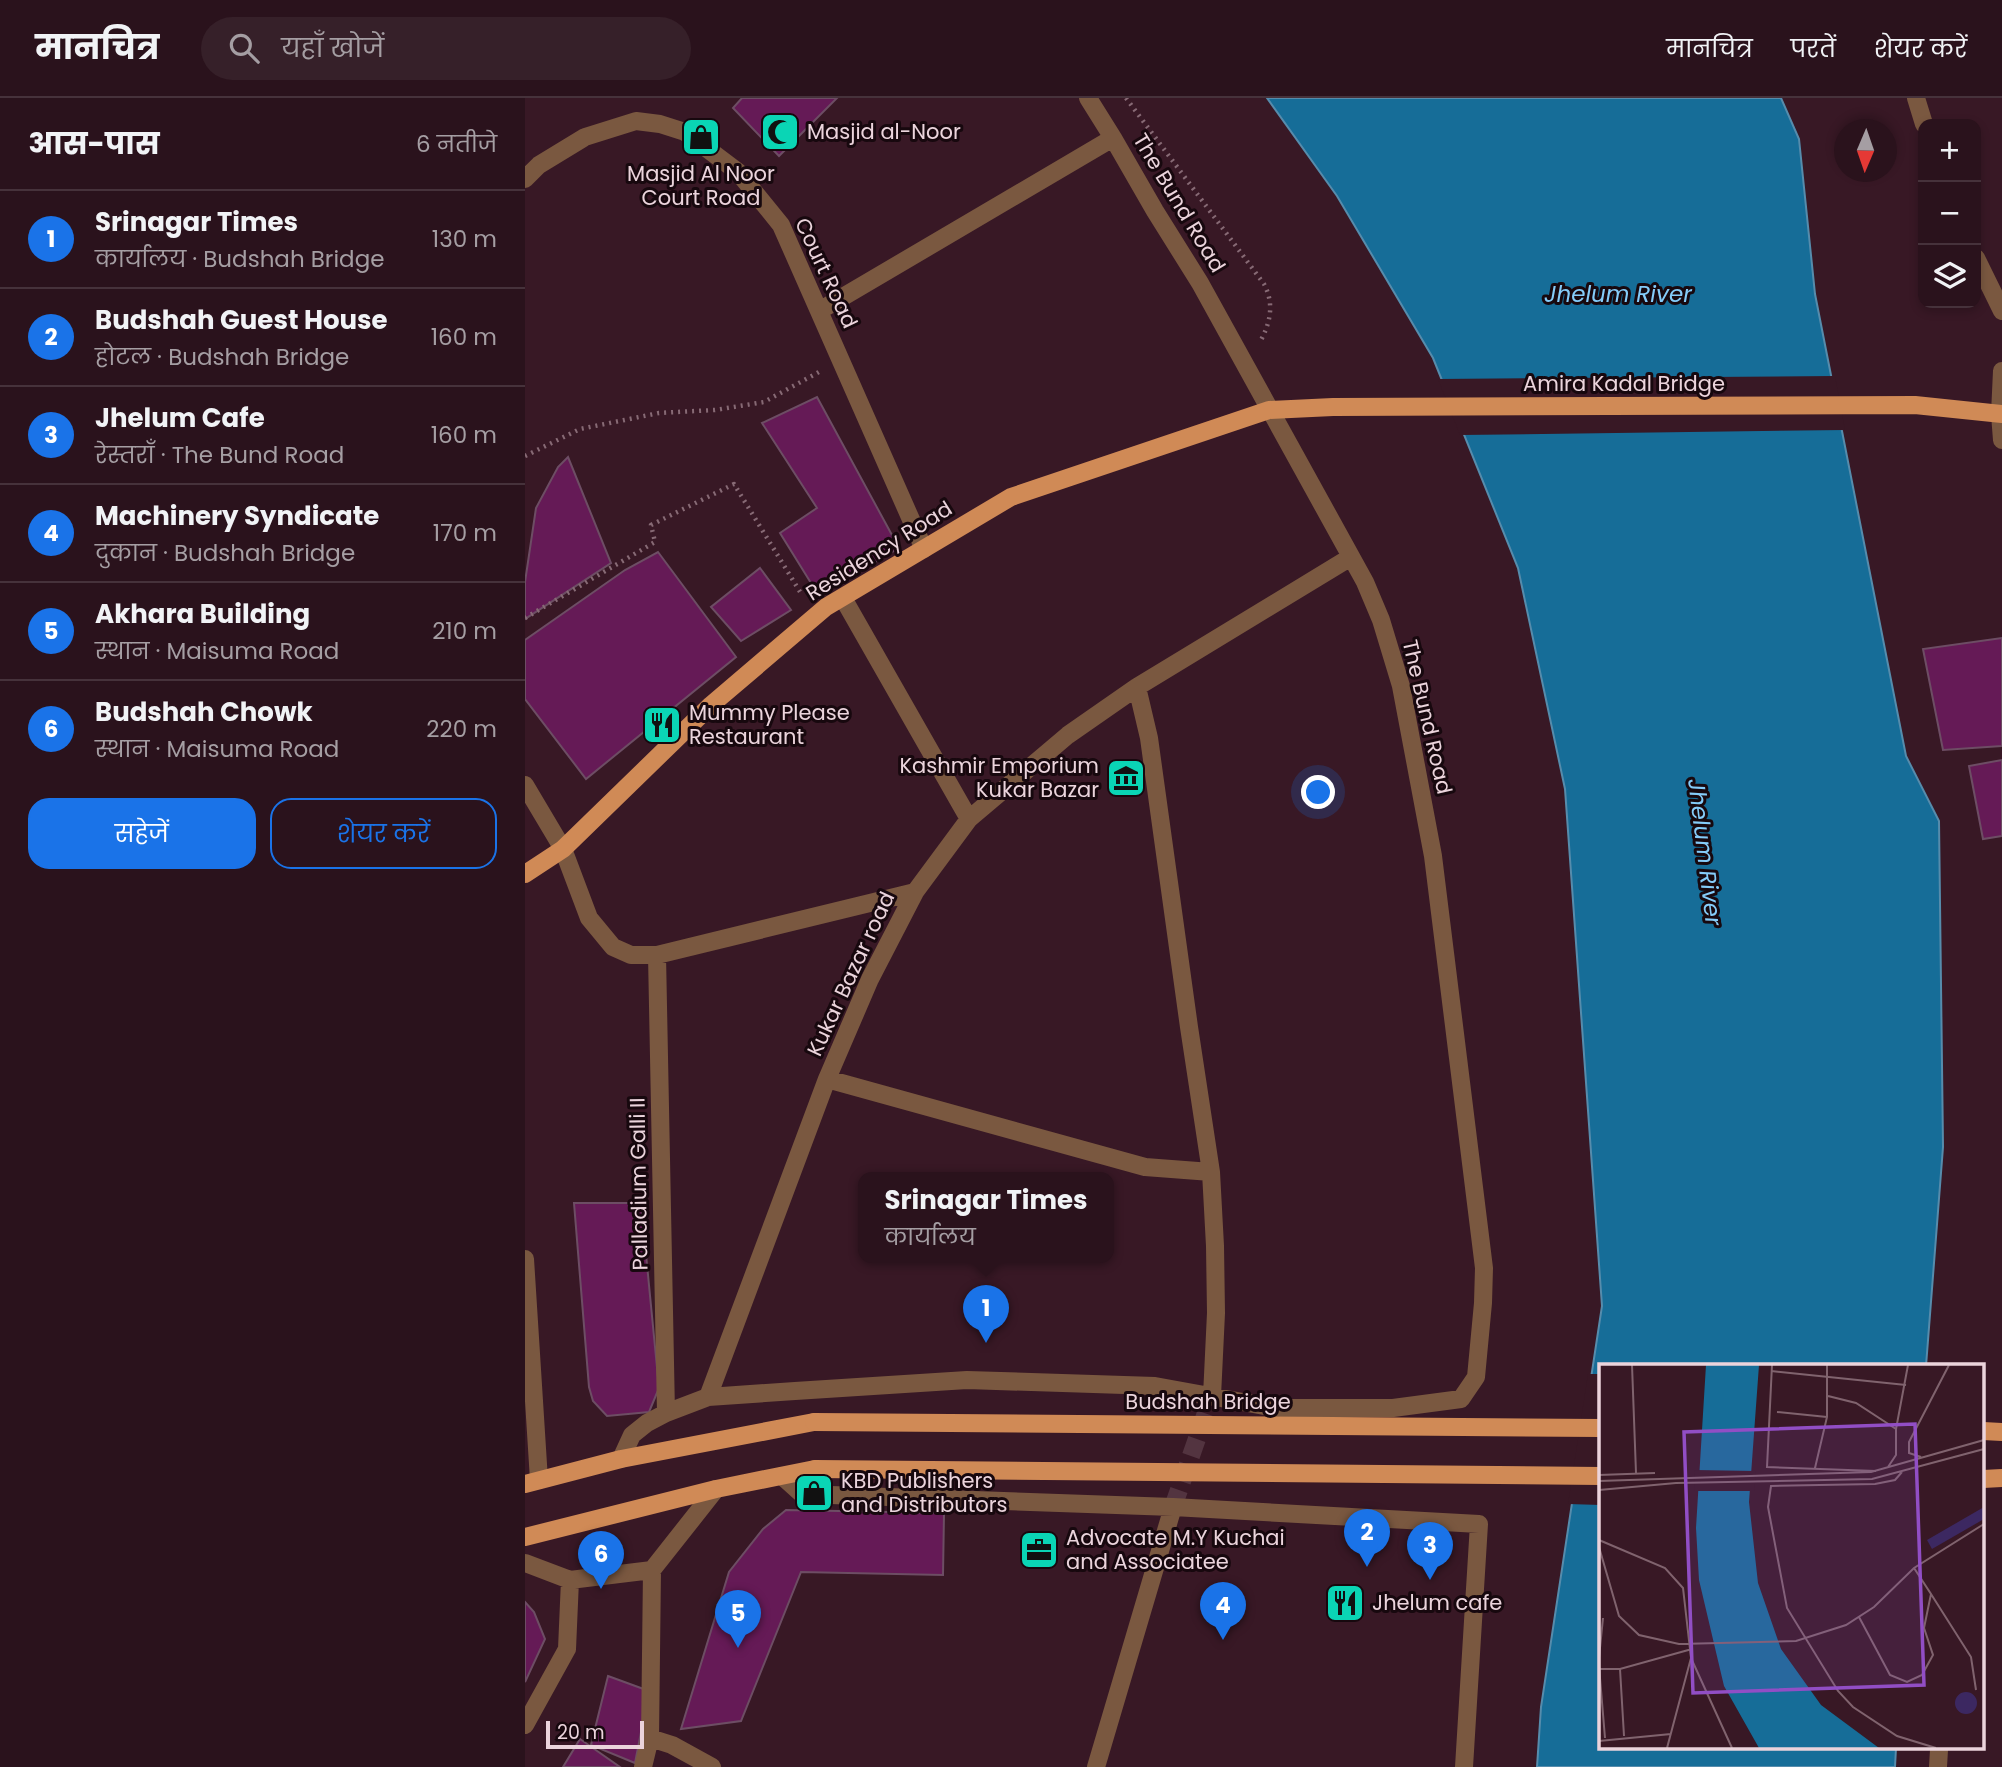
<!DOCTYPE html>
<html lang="hi">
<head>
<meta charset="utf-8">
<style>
	body { margin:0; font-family:Poppins,"Noto Sans Devanagari",sans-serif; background:#362029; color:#f1f3f6 }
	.controls { position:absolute; right:21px; top:21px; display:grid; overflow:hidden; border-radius:14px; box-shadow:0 4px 10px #0003 }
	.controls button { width:63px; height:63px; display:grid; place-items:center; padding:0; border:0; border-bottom:2px solid #46323b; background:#2a121c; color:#f1f3f6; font:35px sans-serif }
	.compass { position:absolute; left:1309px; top:21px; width:63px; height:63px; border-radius:50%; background:#2a121c; box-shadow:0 4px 10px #0003; rotate:182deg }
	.scale { position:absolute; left:21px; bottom:18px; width:98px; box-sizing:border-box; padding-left:7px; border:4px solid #ebd4dc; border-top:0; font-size:19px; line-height:24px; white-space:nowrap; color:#ebd4dc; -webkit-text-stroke:5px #17080e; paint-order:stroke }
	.you { position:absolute; left:794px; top:695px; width:24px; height:24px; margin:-18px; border:5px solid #fff; border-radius:50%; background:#1a73e8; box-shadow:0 0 0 10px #1a73e833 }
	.badge { display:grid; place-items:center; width:46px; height:46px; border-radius:50%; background:#1a73e8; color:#fff; font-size:23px; font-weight:700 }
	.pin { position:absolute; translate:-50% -58px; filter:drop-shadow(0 2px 4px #0008) }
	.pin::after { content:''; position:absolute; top:37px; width:24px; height:21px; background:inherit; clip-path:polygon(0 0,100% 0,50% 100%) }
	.popup { position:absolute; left:333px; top:1074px; width:256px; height:91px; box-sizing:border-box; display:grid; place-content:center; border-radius:14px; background:#2a121c; filter:drop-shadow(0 2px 5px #0005); font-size:23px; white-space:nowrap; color:#a59ea3 }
	.popup b { font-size:26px; color:#f1f3f6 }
	.popup::after { content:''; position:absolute; left:50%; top:100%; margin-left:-14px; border:14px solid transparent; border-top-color:#2a121c }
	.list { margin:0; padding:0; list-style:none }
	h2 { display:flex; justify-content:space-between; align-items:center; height:91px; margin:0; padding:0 28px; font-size:30px }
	h2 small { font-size:23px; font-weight:400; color:#a59ea3 }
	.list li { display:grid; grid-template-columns:46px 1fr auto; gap:21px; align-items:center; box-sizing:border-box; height:98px; padding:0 28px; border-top:2px solid #46323b }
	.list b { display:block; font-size:26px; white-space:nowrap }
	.list p { margin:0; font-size:23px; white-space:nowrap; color:#a59ea3 }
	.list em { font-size:23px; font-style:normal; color:#a59ea3 }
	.actions { display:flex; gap:14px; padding:21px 28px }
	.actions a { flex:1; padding:16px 0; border:2px solid #1a73e8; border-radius:21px; text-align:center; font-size:24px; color:#1a73e8 }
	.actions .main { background:#1a73e8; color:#fff }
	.icon { flex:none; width:38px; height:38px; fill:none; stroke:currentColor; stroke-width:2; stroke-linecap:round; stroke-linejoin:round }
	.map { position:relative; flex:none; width:1477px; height:1669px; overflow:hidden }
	header { display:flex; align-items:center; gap:42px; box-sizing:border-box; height:98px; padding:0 35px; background:#2a121c; border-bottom:2px solid #46323b }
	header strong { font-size:33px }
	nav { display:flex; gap:38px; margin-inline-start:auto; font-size:24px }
	.search { width:490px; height:63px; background:#362029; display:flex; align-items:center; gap:18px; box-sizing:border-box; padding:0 24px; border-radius:38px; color:#a59ea3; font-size:26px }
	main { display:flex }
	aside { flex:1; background:#2a121c }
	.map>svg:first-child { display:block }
	.water { fill:#166d98; stroke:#568cac; stroke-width:2 }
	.pier { fill:#381825 }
	.building { fill:#651a56; stroke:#6d4d64; stroke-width:2 }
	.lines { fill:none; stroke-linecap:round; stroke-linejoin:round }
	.minor-tunnel { stroke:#533440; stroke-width:18; stroke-dasharray:18 9; stroke-linecap:butt }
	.path { stroke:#876a75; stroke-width:4.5; stroke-dasharray:2 5; stroke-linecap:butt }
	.minor { stroke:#7a5840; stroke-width:18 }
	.major { stroke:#d08a56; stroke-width:18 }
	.major-bridge { stroke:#d08a56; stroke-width:18 }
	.labels { text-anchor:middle; stroke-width:6; stroke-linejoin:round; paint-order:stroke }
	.poi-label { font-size:21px; fill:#ebd4dc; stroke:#17080e; text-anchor:start }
	.street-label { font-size:21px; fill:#ebd4dc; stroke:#17080e }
	.water-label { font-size:23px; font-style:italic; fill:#85ccf9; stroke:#17080e }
	.inset-road { fill:none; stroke:#80636e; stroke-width:2 }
	.view { fill:#914ec5; fill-opacity:0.15; stroke:#914ec5; stroke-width:3.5 }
	.inset-edge { fill:none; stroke:#ebd4dc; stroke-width:3.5 }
</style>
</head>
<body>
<header>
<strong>मानचित्र</strong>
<div class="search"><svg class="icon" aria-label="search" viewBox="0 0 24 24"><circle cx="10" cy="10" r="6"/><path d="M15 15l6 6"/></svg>यहाँ खोजें</div>
<nav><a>मानचित्र</a><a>परतें</a><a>शेयर करें</a></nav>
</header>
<main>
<aside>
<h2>आस-पास<small>6 नतीजे</small></h2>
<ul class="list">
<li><span class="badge">1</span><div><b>Srinagar Times</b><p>कार्यालय · Budshah Bridge</p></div><em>130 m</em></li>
<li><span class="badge">2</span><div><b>Budshah Guest House</b><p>होटल · Budshah Bridge</p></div><em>160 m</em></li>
<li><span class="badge">3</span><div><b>Jhelum Cafe</b><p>रेस्तराँ · The Bund Road</p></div><em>160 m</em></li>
<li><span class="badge">4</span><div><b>Machinery Syndicate</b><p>दुकान · Budshah Bridge</p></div><em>170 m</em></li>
<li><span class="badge">5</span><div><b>Akhara Building</b><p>स्थान · Maisuma Road</p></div><em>210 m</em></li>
<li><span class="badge">6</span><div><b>Budshah Chowk</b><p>स्थान · Maisuma Road</p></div><em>220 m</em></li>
</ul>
<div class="actions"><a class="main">सहेजें</a><a>शेयर करें</a></div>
</aside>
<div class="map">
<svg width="1477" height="1669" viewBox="0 0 1477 1669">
	<rect width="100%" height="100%" fill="#381825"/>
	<path class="water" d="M742 0H1256L1274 41 1290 196 1381 658 1414 723 1418 1049 1401 1268H1076V1650H1371L1370 1669H1012L1016 1609 1077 1208 1040 691 993 470 908 260 812 98Z"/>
	<path class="pier" d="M1310 278 1320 332 935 337 913 281Z
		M1063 1276H1076V1407L1043 1406Z"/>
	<path class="building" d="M217 0H312L254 58 208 10Z
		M292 299 374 450 294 498 255 435 292 410 237 325Z
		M43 359 86 465 0 521V484L11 410 33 369Z
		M133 454 211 559 61 681 0 601V542L100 472Z
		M235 470 266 512 216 543 186 509Z
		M1477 540V648L1418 652 1398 551Z
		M1477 662V738L1458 741 1444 668Z
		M49 1105H116L134 1290 124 1314 82 1318 68 1303 64 1289Z
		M261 1412 419 1415 418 1477 276 1474 216 1623 156 1631 204 1474 238 1431Z
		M0 1504 9 1514 20 1541 0 1584Z
		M83 1578 124 1593 110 1665 66 1647Z
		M55 1641 95 1669H38Z"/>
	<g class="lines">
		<path class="minor-tunnel" d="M648 1409 687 1298"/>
		<path class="path" d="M601 0 739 186C749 205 746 223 736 242
			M0 358 55 331 134 315 190 312 239 304 294 274
			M0 520 130 444 126 427 209 386 277 497"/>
		<path class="minor" d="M1391 0 1399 26
			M0 81 14 67 60 39 111 23 135 26 160 34 213 74 256 127 399 451
			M1451 160 1477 213
			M294 213 588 40
			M1477 273 1475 316 1477 342
			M318 500 444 721
			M612 589 624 640 664 929 686 1074 690 1148 691 1215 687 1298
			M0 687 38 751 64 820 88 849 106 857H132L390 794
			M132 857 141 1315
			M302 981 620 1069 686 1074
			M0 1161 14 1382
			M183 1299 302 981 345 881 390 794 444 721 543 637 612 589 826 459
			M96 1361 107 1337 122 1325 141 1315 183 1299 270 1293 442 1282 630 1288 751 1310H868L936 1301 951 1279 958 1205 959 1170 908 758 876 588 856 522 840 484 675 185 630 113 588 40 563 0
			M257 1378 277 1396 648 1409 954 1426 939 1669
			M0 1465 45 1482 42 1551 0 1627
			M45 1482 127 1472
			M125 1640 147 1647 187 1669
			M118 1669 125 1640 127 1472 191 1391
			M571 1669 648 1409
			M1413 1669 1414 1652"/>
		<path class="major" d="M0 776 38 751 186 607 301 509 486 399 744 312 808 309 1390 307 1477 316
			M1458 1333 1477 1334
			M1458 1381 1477 1380
			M0 1386 96 1361 289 1324
			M0 1439 191 1391 290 1371"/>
		<path class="major-bridge" d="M289 1324 1076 1330
			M290 1371 1076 1378"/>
	</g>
	<defs>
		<symbol id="mosque-square" viewBox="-11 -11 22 22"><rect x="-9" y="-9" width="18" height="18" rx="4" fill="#0ad5b5" stroke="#17080e"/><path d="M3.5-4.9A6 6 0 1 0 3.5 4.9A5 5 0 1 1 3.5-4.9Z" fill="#111"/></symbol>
		<symbol id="shop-square" viewBox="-11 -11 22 22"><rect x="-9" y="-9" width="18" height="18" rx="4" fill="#0ad5b5" stroke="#17080e"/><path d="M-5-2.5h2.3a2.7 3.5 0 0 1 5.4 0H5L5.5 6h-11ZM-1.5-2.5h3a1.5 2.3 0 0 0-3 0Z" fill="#111"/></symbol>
		<symbol id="restaurant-square" viewBox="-11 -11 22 22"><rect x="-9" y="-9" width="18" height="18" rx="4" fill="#0ad5b5" stroke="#17080e"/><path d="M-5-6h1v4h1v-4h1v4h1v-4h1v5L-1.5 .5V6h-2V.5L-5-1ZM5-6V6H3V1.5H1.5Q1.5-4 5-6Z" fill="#111"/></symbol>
		<symbol id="museum-square" viewBox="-11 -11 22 22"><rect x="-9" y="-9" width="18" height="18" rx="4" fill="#0ad5b5" stroke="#17080e"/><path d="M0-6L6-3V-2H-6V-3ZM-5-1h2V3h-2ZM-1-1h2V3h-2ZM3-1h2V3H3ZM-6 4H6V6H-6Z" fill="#111"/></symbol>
		<symbol id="office-square" viewBox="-11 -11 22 22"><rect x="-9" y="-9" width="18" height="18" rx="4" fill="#0ad5b5" stroke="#17080e"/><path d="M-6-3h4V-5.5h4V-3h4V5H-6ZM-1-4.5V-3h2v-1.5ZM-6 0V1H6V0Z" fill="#111"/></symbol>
	</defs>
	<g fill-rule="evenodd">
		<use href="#mosque-square" x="233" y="12" width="44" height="44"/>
		<use href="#shop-square" x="154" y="17" width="44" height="44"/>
		<use href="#restaurant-square" x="115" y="605" width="44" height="44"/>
		<use href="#museum-square" x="579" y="658" width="44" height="44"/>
		<use href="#shop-square" x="267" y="1373" width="44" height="44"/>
		<use href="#office-square" x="492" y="1430" width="44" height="44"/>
		<use href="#restaurant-square" x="798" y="1483" width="44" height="44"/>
	</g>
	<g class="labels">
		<g class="poi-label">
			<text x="282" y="41">Masjid al-Noor</text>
			<text x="176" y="83" text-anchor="middle">Masjid Al Noor<tspan x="176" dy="24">Court Road</tspan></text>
			<text x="164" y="622">Mummy Please<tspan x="164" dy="24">Restaurant</tspan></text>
			<text x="574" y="675" text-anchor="end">Kashmir Emporium<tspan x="574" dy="24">Kukar Bazar</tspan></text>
			<text x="316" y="1390">KBD Publishers<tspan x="316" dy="24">and Distributors</tspan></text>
			<text x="541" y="1447">Advocate M.Y Kuchai<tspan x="541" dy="24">and Associatee</tspan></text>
			<text x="847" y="1512">Jhelum cafe</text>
		</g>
		<g class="street-label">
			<text transform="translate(654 105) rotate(59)" y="7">The Bund Road</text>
			<text transform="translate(301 175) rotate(65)" y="7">Court Road</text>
			<text x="1099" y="293">Amira Kadal Bridge</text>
			<text transform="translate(354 453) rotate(-32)" y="7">Residency Road</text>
			<text transform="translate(902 619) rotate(77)" y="7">The Bund Road</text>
			<text transform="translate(326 876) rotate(-65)" y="7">Kukar Bazar road</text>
			<text transform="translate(114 1086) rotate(-91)" y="7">Palladium Galli II</text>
			<text x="683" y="1311">Budshah Bridge</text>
		</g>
		<g class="water-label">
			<text x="1093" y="204">Jhelum River</text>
			<text transform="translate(1180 754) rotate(83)" y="8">Jhelum River</text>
		</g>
	</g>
	<g transform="translate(1074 1266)">
		<rect width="385" height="385" fill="#381825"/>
		<path d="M385 143V155L333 185 328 176ZM356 339a11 11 0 1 1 22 0a11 11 0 1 1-22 0Z" fill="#3c2861"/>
		<path d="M107 1H160L150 138 159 219 182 285 222 341 280 384H160L125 322 100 216 97 164Z" fill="#166d98"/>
		<path d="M96 106 157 107 155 127H95Z" fill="#381825"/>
		<path class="inset-road" d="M33 1 37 109M173 1 168 103 277 107M172 7 307 21M229 32 257 39 297 65M178 48 228 53M322 93 310 89V78L350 1M289 103 297 91V65L309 1M216 104 228 53V1M303 108 296 116 276 120 172 122 169 143 188 244 239 327 254 343 298 372 337 384M0 111 56 109M0 117 272 108 385 76M0 126 77 119 273 115 385 85M0 176 66 204 84 224 92 294 68 384M0 183 20 252 40 271 80 280 197 277 247 261 275 243 315 204 385 160M332 230 372 293 377 326M260 253 291 311 308 318 323 311 334 291 325 264 332 230 315 204M0 294 4 254M92 294 133 384M0 302 6 374M1 305H21L93 285M21 305 25 372M0 377 72 370"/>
		<path class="view" d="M316 60 325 321 94 329 85 68Z"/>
		<rect width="385" height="385" class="inset-edge"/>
	</g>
</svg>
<div class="controls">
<button>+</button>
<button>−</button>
<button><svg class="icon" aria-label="layers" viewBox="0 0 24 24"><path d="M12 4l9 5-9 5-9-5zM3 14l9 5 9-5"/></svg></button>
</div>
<svg class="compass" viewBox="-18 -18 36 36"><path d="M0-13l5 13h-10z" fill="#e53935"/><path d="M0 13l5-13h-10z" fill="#a59ea3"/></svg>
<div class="scale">20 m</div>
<div class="you"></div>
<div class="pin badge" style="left:461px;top:1245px">1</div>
<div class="popup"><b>Srinagar Times</b>कार्यालय</div>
<div class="pin badge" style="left:842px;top:1469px">2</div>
<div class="pin badge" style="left:905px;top:1482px">3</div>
<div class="pin badge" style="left:698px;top:1542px">4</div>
<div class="pin badge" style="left:213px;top:1550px">5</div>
<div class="pin badge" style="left:76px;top:1491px">6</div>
</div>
</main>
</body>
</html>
